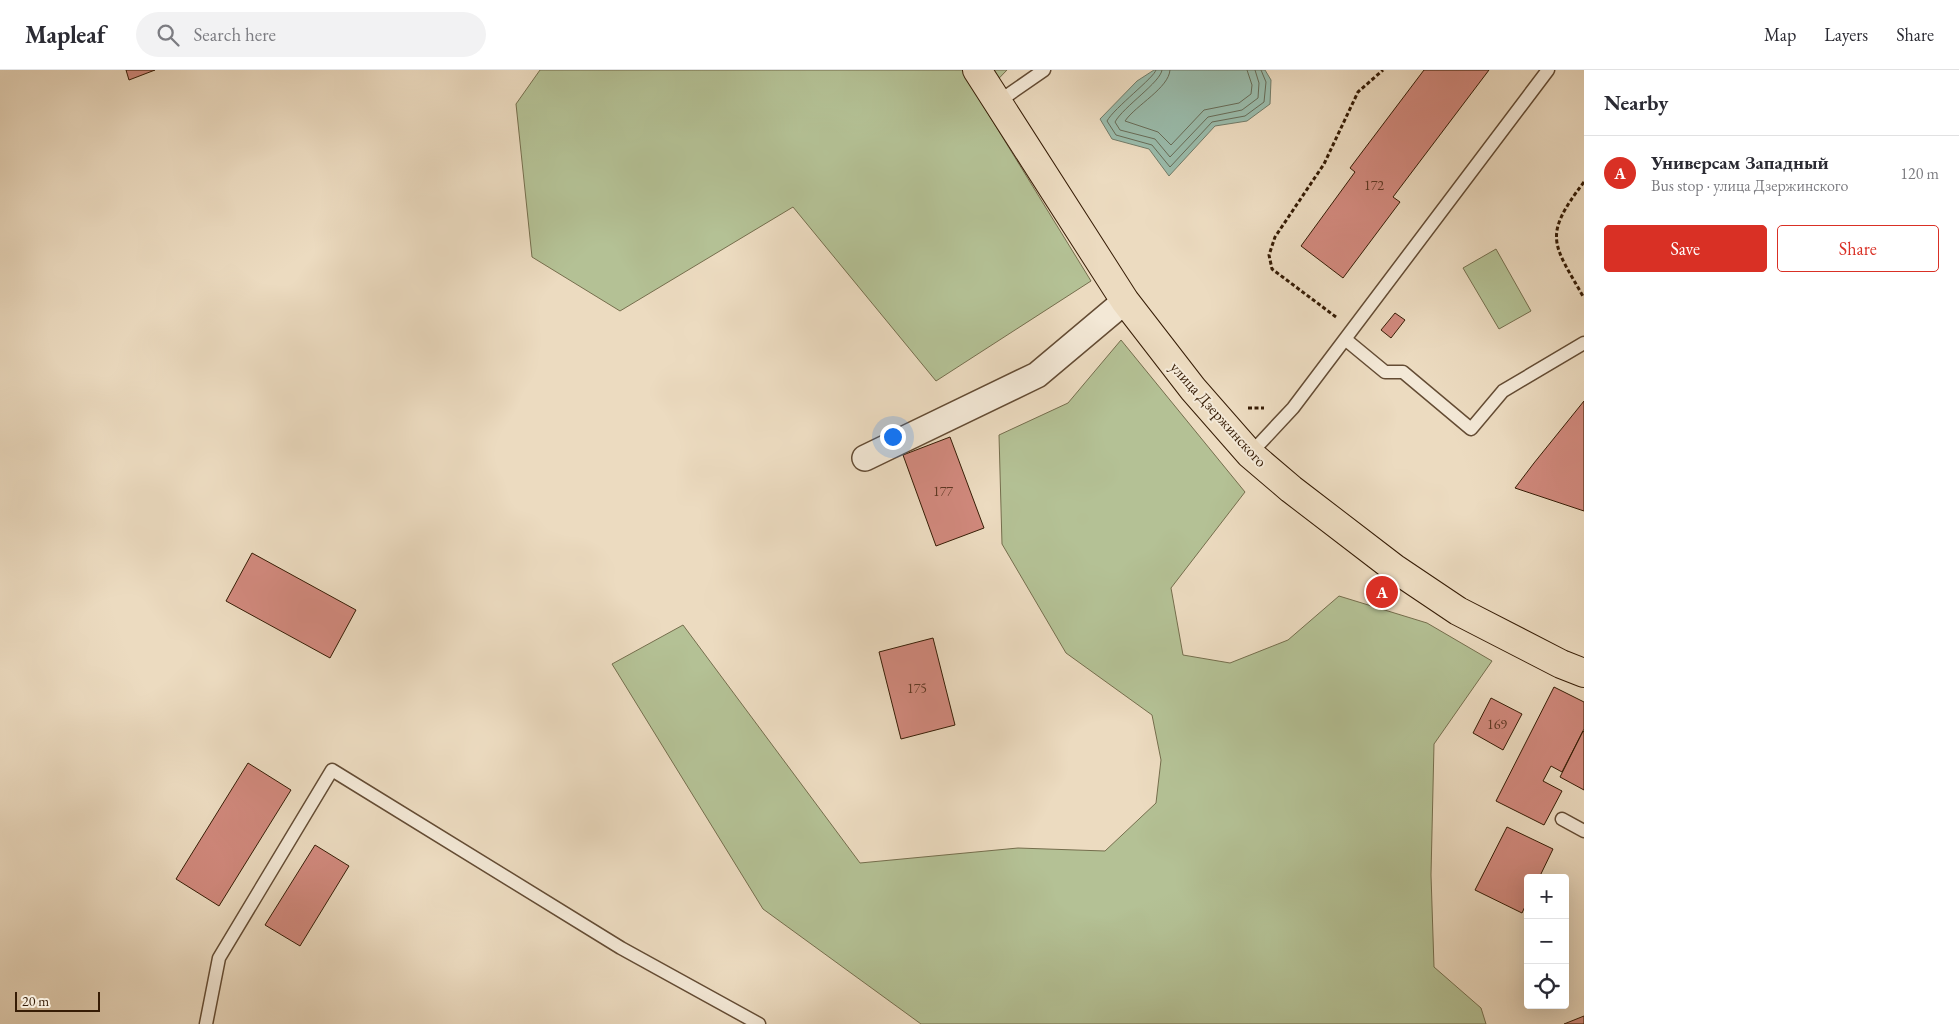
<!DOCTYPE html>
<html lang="en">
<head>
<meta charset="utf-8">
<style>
	body { margin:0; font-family:"EB Garamond",serif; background:#f2f2f3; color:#2b2b33 }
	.controls { position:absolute; right:15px; bottom:15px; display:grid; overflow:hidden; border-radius:5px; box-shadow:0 5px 20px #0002 }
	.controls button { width:45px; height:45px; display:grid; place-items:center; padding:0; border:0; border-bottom:1px solid #e1e1e2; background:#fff; color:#2b2b33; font:25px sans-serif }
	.scale { position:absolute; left:15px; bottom:12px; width:85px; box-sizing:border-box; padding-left:5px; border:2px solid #361c05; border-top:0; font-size:14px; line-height:18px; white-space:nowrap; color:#361c05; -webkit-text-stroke:4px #f3e8d6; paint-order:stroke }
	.you { position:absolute; left:892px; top:366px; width:18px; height:18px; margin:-12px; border:4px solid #fff; border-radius:50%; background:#1a73e8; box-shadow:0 0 0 8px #1a73e833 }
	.badge { display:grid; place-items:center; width:32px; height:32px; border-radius:50%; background:#d93025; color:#fff; font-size:16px; font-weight:700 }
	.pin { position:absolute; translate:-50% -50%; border:2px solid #fff; box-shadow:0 1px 5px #0006 }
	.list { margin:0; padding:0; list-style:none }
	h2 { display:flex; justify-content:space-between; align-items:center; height:65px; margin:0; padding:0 20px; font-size:21px }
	h2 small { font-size:16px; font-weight:400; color:#7c7c81 }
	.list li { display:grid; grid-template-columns:32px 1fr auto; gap:15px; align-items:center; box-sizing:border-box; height:75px; padding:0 20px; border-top:1px solid #e1e1e2 }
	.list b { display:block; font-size:19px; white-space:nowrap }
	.list p { margin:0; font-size:16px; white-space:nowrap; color:#7c7c81 }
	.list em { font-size:16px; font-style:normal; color:#7c7c81 }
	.actions { display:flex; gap:10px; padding:15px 20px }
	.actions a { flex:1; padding:11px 0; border:1px solid #d93025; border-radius:5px; text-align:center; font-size:18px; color:#d93025 }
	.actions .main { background:#d93025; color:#fff }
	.icon { flex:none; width:28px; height:28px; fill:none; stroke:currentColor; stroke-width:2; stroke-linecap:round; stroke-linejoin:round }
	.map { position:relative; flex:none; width:1584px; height:954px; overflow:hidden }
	header { display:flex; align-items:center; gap:30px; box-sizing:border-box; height:70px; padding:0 25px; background:#fff; border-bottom:1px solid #e1e1e2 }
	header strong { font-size:24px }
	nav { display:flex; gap:28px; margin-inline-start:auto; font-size:18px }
	.search { width:350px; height:45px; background:#f2f2f3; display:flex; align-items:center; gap:12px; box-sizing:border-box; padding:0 18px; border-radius:28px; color:#7c7c81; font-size:19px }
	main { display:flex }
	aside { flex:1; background:#fff }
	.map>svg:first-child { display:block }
	.green { fill:#b4c195; stroke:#756e4d }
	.water { fill:#9abcac; stroke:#727c69 }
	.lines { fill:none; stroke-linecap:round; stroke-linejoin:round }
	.shore { stroke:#686c58; stroke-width:1 }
	.building { fill:#d1897d; stroke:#361c05 }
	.service-casing { stroke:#644c34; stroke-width:15 }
	.minor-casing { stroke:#644c34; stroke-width:28 }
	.primary-casing { stroke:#361c05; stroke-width:30 }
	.path { stroke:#361c05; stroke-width:3; stroke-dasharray:4 2.5; stroke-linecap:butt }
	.service { stroke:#f3e8d6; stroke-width:12 }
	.minor { stroke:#f3e8d6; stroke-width:25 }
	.primary { stroke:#ecdbc0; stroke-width:28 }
	.labels { text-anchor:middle; stroke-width:4; stroke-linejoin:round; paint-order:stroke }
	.number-label { font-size:14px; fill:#5d3723 }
	.street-label { font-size:16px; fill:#361c05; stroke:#f3e8d6 }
</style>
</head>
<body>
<header>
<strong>Mapleaf</strong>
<div class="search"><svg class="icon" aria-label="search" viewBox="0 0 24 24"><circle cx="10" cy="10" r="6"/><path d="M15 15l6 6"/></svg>Search here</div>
<nav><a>Map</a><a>Layers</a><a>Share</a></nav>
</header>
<main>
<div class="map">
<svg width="1584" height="954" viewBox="0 0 1584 954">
	<rect width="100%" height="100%" fill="#ecdbc0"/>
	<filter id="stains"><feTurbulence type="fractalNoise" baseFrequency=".004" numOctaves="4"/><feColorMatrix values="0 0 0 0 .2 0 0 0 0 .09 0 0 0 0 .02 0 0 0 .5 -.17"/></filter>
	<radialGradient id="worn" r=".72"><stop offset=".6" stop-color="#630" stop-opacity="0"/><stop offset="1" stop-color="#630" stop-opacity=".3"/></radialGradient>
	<path class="green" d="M540 0H1007L979 29 1091 211 936 311 793 137 620 241 532 187 516 34Z
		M1496 179 1531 241 1499 259 1463 198Z
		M1121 270 1245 422 1171 518 1183 585 1230 593 1288 570 1339 526 1427 553 1492 591 1434 674 1431 805 1434 897 1481 938 1486 954H921L763 839 612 594 683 555 860 793 1018 778 1105 781 1156 733 1161 690 1152 645 1066 583 1002 474 999 365 1068 333Z"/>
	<path class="water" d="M1154 0H1265L1271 10 1270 34 1247 51 1215 56 1169 106 1149 79 1112 69 1100 49 1137 11Z"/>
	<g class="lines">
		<path class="shore" d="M1156 0C1155 7 1114 38 1107 51L1116 65 1152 75 1170 97 1212 52 1245 46 1264 32 1266 12 1261 0
			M1162 0C1161 12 1123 37 1115 52L1120 60 1155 69 1170 87 1208 47 1242 40 1258 28 1259 13 1255 0
			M1170 0C1169 18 1136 35 1125 51L1158 62 1171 75 1204 40 1239 33 1251 24 1252 15 1247 0"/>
	</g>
	<path class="building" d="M126 0H155L129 10Z
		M1424 0H1489L1393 127 1400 132 1343 208 1301 176 1355 102 1350 98Z
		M1395 243 1405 250 1391 268 1381 260Z
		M1584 331V441L1515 418 1534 393Z
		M950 367 984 458 936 476 903 385Z
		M252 483 356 540 330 588 226 531Z
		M933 568 955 655 901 669 879 582Z
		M1554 617 1584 632V659L1562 702 1551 696 1543 711 1562 721 1544 755 1496 731Z
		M1491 628 1522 644 1503 680 1473 663Z
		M1583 661 1584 662V720L1560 707Z
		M248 693 291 720 219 836 176 809Z
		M1507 757 1553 779 1539 808H1528V830L1522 843 1475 820Z
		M315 775 349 796 300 876 265 855Z
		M1584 946V954H1564Z"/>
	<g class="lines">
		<defs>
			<path id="service" d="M998 32 1044 0
				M1345 269 1385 302H1403L1471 359 1503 321 1584 273
				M1250 384 1293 338 1548 0
				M1562 749 1584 761
				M206 954 219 888 332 700 621 878 759 954"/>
			<path id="minor" d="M865 388 1037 305 1125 231"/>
			<path id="primary" d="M977 0 1125 231 1193 319 1250 384 1291 419 1394 498 1458 541 1561 594 1584 603"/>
		</defs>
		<use href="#service" class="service-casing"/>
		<use href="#minor" class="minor-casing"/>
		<use href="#primary" class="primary-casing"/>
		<path class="path" d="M1584 112C1542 167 1553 173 1584 228
			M1336 247 1272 199 1269 185 1275 167 1324 94 1358 22 1383 0
			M1248 338H1264"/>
		<use href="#service" class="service"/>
		<use href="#minor" class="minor"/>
		<use href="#primary" class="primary"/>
	</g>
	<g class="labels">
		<g class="number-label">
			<text x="1374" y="120">172</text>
			<text x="943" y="426">177</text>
			<text x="917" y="623">175</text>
			<text x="1497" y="659">169</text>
		</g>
		<g class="street-label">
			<text transform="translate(1219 344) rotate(48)" y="6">улица Дзержинского</text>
		</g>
	</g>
	<rect width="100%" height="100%" filter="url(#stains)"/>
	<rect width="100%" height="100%" fill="url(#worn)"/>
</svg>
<div class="controls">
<button>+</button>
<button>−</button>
<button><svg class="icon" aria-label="locate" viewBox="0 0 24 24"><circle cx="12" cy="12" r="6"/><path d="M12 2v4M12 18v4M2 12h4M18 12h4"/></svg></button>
</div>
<div class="scale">20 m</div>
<div class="you"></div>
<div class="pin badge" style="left:1382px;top:522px">A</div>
</div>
<aside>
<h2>Nearby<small></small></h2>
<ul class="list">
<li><span class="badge">A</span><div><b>Универсам Западный</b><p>Bus stop · улица Дзержинского</p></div><em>120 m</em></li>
</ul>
<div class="actions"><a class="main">Save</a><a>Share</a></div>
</aside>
</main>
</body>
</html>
